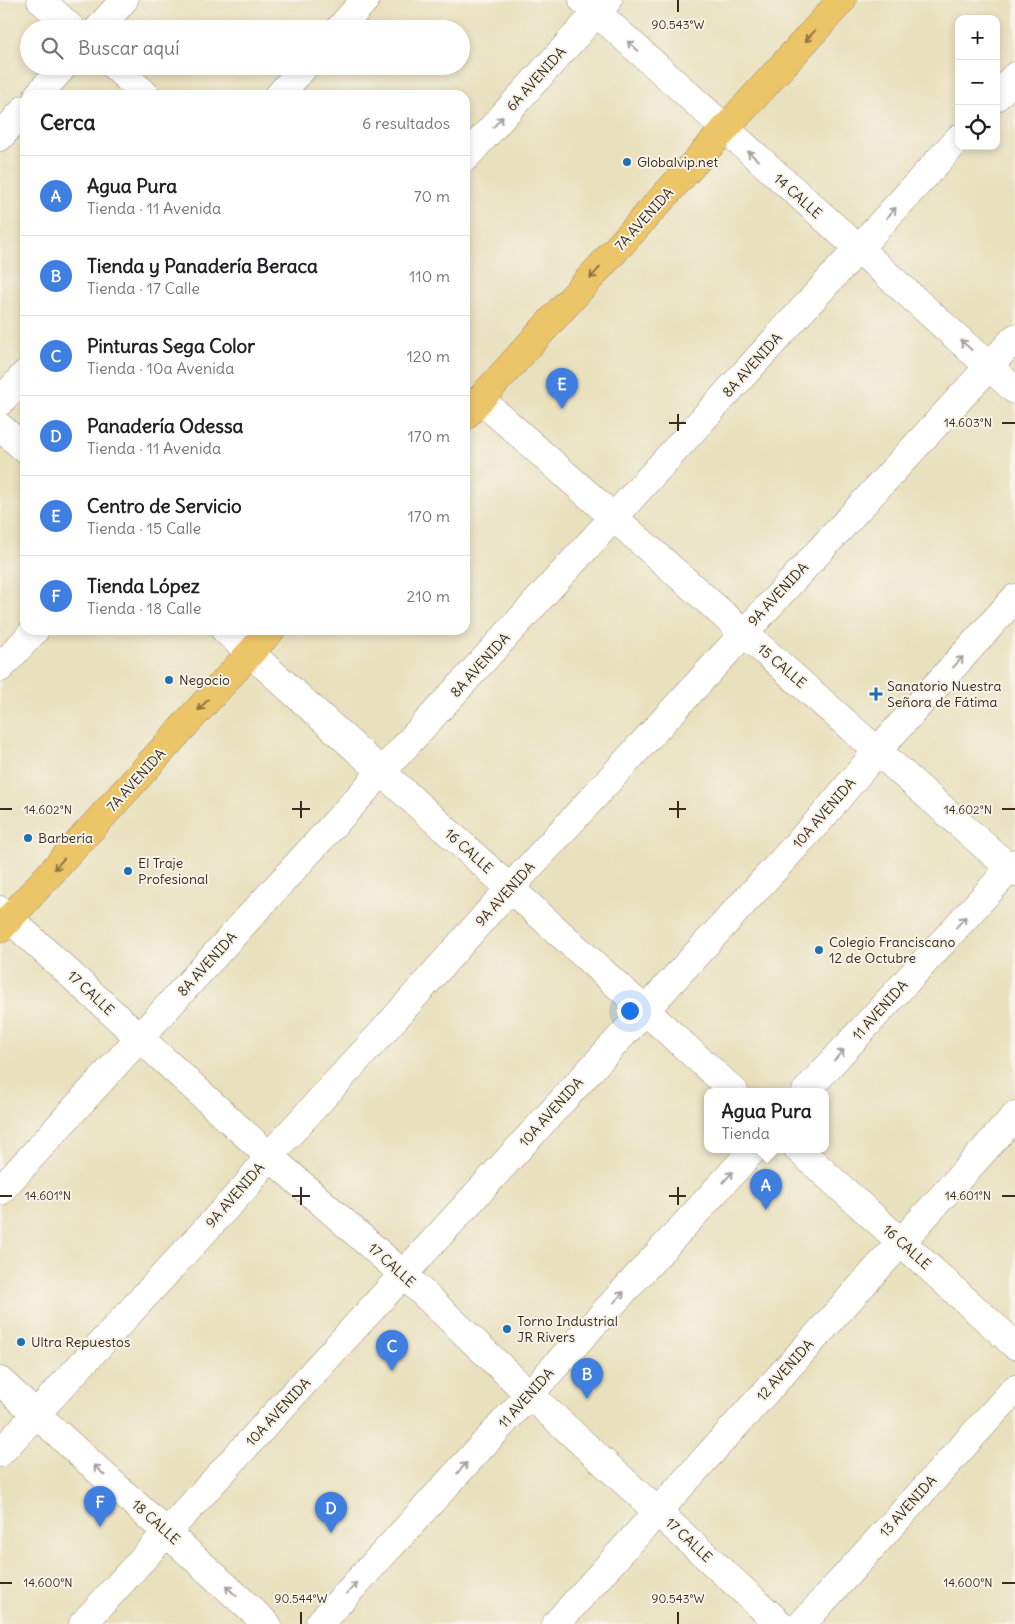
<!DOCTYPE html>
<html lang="es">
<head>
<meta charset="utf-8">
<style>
	body { margin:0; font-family:Delius,sans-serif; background:#f2f2f2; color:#202124 }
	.controls { position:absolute; right:15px; top:15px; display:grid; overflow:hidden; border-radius:10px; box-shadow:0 2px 8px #0003 }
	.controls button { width:45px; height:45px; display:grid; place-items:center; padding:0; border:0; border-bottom:1px solid #e0e0e0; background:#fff; color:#202124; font:25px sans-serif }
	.you { position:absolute; left:629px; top:1010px; width:18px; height:18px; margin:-12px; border:4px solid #fff; border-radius:50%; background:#1a73e8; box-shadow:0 0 0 8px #1a73e833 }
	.badge { display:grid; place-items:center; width:32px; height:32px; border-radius:50%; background:#111827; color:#fff; font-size:16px; font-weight:700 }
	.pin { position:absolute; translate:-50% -41px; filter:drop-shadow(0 1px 2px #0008) }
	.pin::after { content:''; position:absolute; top:26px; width:18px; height:15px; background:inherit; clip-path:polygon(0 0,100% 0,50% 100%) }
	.popup { position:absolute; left:704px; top:1088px; width:125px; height:65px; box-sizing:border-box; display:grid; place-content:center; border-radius:10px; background:#fff; filter:drop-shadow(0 1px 4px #0005); font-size:16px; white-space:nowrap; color:#757577 }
	.popup b { font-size:19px; color:#202124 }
	.popup::after { content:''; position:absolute; left:50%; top:100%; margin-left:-10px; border:10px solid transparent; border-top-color:#fff }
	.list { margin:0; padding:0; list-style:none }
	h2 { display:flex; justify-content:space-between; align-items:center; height:65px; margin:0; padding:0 20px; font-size:21px }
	h2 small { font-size:16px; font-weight:400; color:#757577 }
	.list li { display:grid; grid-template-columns:32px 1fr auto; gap:15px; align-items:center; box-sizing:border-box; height:80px; padding:0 20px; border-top:1px solid #e0e0e0 }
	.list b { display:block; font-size:19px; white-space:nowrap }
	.list p { margin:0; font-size:16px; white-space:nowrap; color:#757577 }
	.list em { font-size:16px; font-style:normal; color:#757577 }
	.icon { flex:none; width:28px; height:28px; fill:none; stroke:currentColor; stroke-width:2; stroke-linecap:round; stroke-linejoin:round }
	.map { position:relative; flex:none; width:1015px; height:1624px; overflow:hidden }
	.search { position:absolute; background:#fff; box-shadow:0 2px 8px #0003; left:20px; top:20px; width:450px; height:55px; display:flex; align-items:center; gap:12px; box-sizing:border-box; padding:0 18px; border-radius:28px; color:#757577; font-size:19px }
	.panel { position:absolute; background:#fff; box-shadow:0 2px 8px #0003; left:20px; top:90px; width:450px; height:545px; border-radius:15px }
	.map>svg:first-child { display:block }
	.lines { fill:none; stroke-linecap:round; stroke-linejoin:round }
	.minor-casing { stroke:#92856e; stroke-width:29 }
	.major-casing { stroke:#92856e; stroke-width:29 }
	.minor { stroke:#fff; stroke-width:28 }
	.major { stroke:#edc569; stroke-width:28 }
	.oneway { stroke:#8b7040 }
	.oneway2 { stroke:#a79f9a }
	.ticks { fill:none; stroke:#3b2a1e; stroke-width:2 }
	.poi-dot { fill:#1f6fb2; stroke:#f7f3e8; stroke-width:2 }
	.labels { text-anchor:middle; stroke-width:4; stroke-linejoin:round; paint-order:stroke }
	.street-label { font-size:14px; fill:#3b2a1e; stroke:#f7f3e8 }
	.poi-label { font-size:14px; fill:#3b2a1e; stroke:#f7f3e8; text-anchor:start }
	.ticks-label { font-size:12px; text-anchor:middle; fill:#3b2a1e; stroke:#f7f3e8; stroke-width:4; stroke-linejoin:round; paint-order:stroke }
</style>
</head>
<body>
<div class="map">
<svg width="1015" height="1624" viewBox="0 0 1015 1624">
	<rect width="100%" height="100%" fill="#f7f3e8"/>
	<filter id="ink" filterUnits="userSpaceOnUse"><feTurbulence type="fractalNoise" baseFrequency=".02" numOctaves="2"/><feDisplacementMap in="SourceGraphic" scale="10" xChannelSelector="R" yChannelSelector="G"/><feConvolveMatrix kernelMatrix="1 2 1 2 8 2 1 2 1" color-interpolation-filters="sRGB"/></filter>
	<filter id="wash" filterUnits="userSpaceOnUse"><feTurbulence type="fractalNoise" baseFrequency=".0096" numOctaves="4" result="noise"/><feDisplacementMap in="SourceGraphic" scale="20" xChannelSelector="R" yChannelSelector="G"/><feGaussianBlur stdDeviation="1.12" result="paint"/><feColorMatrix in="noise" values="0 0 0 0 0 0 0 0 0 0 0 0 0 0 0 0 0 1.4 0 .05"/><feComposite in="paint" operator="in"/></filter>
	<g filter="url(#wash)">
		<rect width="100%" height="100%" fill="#e9e0bd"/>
	</g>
	<g filter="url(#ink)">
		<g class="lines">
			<defs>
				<path id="minor" d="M41 0 72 29
					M583 0 1015 390
					M98 29 124 0
					M339 29 365 0
					M114 66 146 95
					M38 95 64 66
					M279 95 305 66
					M996 97 1015 76
					M0 137 25 109
					M465 158 608 0
					M480 399 1015 873
					M0 402 25 374
					M0 427 25 449
					M225 630 734 1091
					M0 668 35 630
					M0 910 269 1156 404 1275 529 1394 780 1624
					M806 1091 1015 863
					M798 1149 1015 1345
					M0 1191 959 138
					M0 1381 267 1624
					M0 1453 247 1185 269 1156 388 1026 510 888 1015 338
					M83 1624 823 816 878 750 1015 598
					M319 1624 754 1149
					M556 1624 1015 1116
					M802 1624 1015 1389"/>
				<path id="major" d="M465 416 842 0
					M0 929 271 630"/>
			</defs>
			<use href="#minor" class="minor-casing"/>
			<use href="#major" class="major-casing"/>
			<use href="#minor" class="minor"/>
			<use href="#major" class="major"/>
		</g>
		<defs><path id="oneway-shaft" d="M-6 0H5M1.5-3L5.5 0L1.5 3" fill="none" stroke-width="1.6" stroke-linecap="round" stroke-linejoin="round" transform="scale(1.25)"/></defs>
		<g class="oneway">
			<use href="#oneway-shaft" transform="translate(810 36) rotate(132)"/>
			<use href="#oneway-shaft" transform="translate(595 273) rotate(132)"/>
			<use href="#oneway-shaft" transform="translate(203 705) rotate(132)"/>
			<use href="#oneway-shaft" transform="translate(59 864) rotate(132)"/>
		</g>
		<g class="oneway2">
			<use href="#oneway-shaft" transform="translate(633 46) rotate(-138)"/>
			<use href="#oneway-shaft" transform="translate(498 122) rotate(-48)"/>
			<use href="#oneway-shaft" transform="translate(753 156) rotate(-138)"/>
			<use href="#oneway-shaft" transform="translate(891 213) rotate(-48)"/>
			<use href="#oneway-shaft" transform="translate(966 345) rotate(-138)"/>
			<use href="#oneway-shaft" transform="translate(958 662) rotate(-48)"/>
			<use href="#oneway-shaft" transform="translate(961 922) rotate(-48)"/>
			<use href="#oneway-shaft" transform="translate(839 1055) rotate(-48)"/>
			<use href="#oneway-shaft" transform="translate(728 1177) rotate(-48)"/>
			<use href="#oneway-shaft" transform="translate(619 1297) rotate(-48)"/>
			<use href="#oneway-shaft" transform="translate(462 1468) rotate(-48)"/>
			<use href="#oneway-shaft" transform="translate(99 1470) rotate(-138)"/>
			<use href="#oneway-shaft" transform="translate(352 1588) rotate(-48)"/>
			<use href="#oneway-shaft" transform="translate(231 1591) rotate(-138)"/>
		</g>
	</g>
	<path class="ticks" d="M678 0V12M678 414V431M669 423H686M1002 423H1015M301 801V818M678 801V818M0 809H12M292 809H310M669 809H686M1002 809H1015M301 1187V1205M678 1187V1205M0 1196H12M292 1196H310M669 1196H686M1002 1196H1015M0 1583H12M1002 1583H1015M301 1612V1624M678 1612V1624"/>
	<g class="poi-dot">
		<circle cx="627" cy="162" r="5"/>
		<circle cx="169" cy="680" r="5"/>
		<path d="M873.5 686.5h5v5h5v5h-5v5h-5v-5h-5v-5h5z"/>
		<circle cx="28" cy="838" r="5"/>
		<circle cx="128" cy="871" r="5"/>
		<circle cx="819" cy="950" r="5"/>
		<circle cx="507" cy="1329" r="5"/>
		<circle cx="21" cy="1342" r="5"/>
	</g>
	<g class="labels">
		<g class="street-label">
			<text transform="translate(536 79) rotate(-48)" y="5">6A AVENIDA</text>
			<text transform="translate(798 196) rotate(42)" y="5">14 CALLE</text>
			<text transform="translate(644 219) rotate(-48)" y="5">7A AVENIDA</text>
			<text transform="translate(752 365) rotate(-48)" y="5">8A AVENIDA</text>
			<text transform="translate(778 594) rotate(-47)" y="5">9A AVENIDA</text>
			<text transform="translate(480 665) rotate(-48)" y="5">8A AVENIDA</text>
			<text transform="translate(782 666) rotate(41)" y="5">15 CALLE</text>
			<text transform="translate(136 780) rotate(-48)" y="5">7A AVENIDA</text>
			<text transform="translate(824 813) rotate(-49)" y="5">10A AVENIDA</text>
			<text transform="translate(469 851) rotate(42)" y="5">16 CALLE</text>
			<text transform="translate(505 894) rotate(-48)" y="5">9A AVENIDA</text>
			<text transform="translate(207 964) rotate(-48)" y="5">8A AVENIDA</text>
			<text transform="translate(91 993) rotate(43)" y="5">17 CALLE</text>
			<text transform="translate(880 1010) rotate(-48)" y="5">11 AVENIDA</text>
			<text transform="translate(551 1112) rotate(-48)" y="5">10A AVENIDA</text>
			<text transform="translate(235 1195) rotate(-49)" y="5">9A AVENIDA</text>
			<text transform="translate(907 1247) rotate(42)" y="5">16 CALLE</text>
			<text transform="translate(392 1265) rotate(42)" y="5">17 CALLE</text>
			<text transform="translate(785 1370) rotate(-48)" y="5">12 AVENIDA</text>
			<text transform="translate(526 1398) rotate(-48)" y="5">11 AVENIDA</text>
			<text transform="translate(278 1412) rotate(-47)" y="5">10A AVENIDA</text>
			<text transform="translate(908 1506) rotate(-48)" y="5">13 AVENIDA</text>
			<text transform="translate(156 1522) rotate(42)" y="5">18 CALLE</text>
			<text transform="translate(689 1540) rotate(43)" y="5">17 CALLE</text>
		</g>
		<g class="poi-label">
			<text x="637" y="167">Globalvip.net</text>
			<text x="179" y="685">Negocio</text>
			<text x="887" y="691">Sanatorio Nuestra<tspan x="887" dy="16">Señora de Fátima</tspan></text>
			<text x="38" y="843">Barbería</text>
			<text x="138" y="868">El Traje<tspan x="138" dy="16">Profesional</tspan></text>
			<text x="829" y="947">Colegio Franciscano<tspan x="829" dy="16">12 de Octubre</tspan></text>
			<text x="517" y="1326">Torno Industrial<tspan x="517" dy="16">JR Rivers</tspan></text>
			<text x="31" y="1347">Ultra Repuestos</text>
		</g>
	</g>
	<g class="ticks-label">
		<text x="678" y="29">90.543°W</text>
		<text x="968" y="427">14.603°N</text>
		<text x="48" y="814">14.602°N</text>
		<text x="968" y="814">14.602°N</text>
		<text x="48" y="1200">14.601°N</text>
		<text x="968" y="1200">14.601°N</text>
		<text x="48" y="1587">14.600°N</text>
		<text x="968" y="1587">14.600°N</text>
		<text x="301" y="1603">90.544°W</text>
		<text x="678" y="1603">90.543°W</text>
	</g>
</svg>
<div class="controls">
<button>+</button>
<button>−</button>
<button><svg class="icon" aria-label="locate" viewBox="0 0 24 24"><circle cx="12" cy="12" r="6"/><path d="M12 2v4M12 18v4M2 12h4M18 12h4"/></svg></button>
</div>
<div class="you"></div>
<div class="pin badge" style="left:766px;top:1210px;background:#3f7fe0">A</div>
<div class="popup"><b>Agua Pura</b>Tienda</div>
<div class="pin badge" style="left:587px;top:1399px;background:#3f7fe0">B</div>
<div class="pin badge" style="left:392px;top:1371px;background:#3f7fe0">C</div>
<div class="pin badge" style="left:331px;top:1533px;background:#3f7fe0">D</div>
<div class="pin badge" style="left:562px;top:409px;background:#3f7fe0">E</div>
<div class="pin badge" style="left:100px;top:1527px;background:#3f7fe0">F</div>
<div class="search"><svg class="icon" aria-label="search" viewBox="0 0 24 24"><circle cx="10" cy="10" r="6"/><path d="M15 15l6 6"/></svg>Buscar aquí</div>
<section class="panel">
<h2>Cerca<small>6 resultados</small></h2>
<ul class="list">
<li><span class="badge" style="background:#3f7fe0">A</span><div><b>Agua Pura</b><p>Tienda · 11 Avenida</p></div><em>70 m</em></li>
<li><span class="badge" style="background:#3f7fe0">B</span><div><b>Tienda y Panadería Beraca</b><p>Tienda · 17 Calle</p></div><em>110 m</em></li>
<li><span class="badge" style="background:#3f7fe0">C</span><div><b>Pinturas Sega Color</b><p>Tienda · 10a Avenida</p></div><em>120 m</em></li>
<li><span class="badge" style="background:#3f7fe0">D</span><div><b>Panadería Odessa</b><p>Tienda · 11 Avenida</p></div><em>170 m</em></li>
<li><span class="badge" style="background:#3f7fe0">E</span><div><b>Centro de Servicio</b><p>Tienda · 15 Calle</p></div><em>170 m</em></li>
<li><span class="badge" style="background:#3f7fe0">F</span><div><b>Tienda López</b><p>Tienda · 18 Calle</p></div><em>210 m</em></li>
</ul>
</section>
</div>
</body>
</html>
